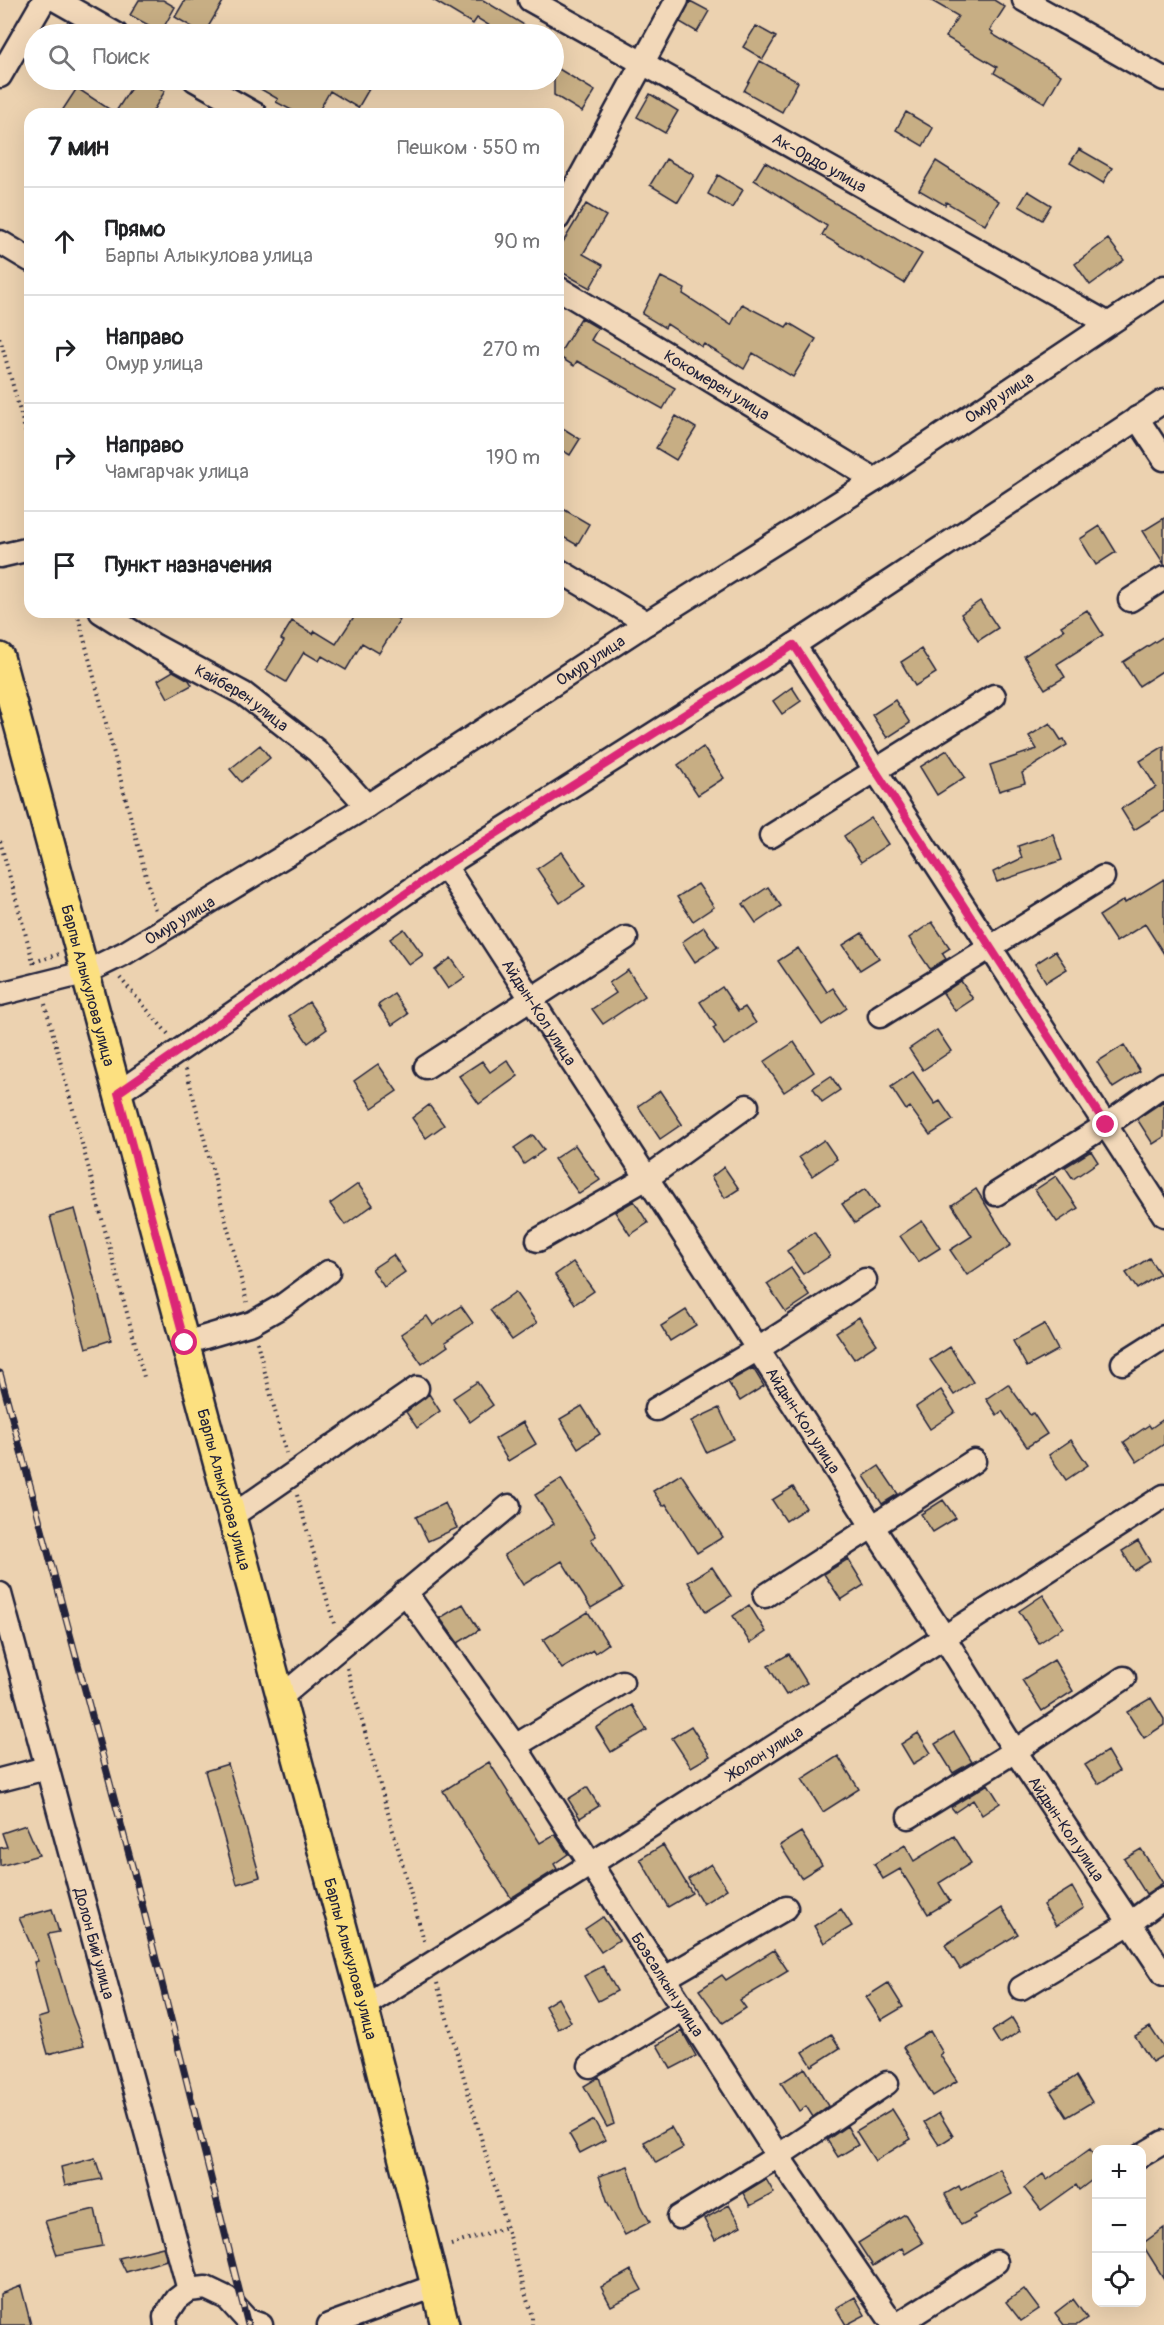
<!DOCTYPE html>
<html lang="ru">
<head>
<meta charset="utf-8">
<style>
	body { margin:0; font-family:Pangolin,sans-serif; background:#f2f2f2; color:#202124 }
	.controls { position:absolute; right:18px; bottom:18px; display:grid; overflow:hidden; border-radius:12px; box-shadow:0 6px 24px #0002 }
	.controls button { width:54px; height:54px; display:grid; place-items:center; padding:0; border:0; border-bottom:2px solid #e0e0e0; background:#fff; color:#202124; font:30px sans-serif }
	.stop { position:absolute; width:18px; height:18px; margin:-14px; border:4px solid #db2777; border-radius:50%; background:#fff }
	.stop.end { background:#db2777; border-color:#fff; box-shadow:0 2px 6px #0008 }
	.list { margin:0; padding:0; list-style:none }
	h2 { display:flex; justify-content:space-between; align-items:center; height:78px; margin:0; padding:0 24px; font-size:26px }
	h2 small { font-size:20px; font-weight:400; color:#757577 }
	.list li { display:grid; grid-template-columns:39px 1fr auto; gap:18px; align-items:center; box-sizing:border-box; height:108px; padding:0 24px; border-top:2px solid #e0e0e0 }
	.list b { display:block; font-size:22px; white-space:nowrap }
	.list p { margin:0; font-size:20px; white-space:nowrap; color:#757577 }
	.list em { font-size:20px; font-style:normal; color:#757577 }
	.icon { flex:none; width:33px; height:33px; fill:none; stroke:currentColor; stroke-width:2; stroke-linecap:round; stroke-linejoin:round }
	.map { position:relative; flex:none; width:1164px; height:2325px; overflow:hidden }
	.search { position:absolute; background:#fff; box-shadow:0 6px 24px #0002; left:24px; top:24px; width:540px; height:66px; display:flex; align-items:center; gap:15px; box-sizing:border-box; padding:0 21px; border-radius:33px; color:#757577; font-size:22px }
	.panel { position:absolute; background:#fff; box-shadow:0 6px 24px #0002; left:24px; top:108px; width:540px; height:510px; border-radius:18px }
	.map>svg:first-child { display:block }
	.building { fill:#c7ae84; stroke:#22223b; stroke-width:1.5 }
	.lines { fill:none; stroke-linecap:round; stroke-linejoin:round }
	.minor-casing { stroke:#22223b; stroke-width:27 }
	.major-casing { stroke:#22223b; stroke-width:32 }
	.path { stroke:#22223b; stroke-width:4; stroke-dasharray:1.5 4.5; stroke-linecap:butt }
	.minor { stroke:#f2d8b9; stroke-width:22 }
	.major { stroke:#fce080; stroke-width:27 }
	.rail-casing { stroke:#22223b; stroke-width:7 }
	.rail { stroke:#f2d8b9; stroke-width:4.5; stroke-dasharray:14; stroke-linecap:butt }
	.route { stroke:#db2777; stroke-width:8 }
	.labels { text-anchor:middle; stroke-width:5; stroke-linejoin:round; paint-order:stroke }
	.street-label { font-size:16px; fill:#22223b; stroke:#f2d8b9 }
</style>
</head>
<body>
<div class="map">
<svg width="1164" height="2325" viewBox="0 0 1164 2325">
	<rect width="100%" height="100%" fill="#ecd2b0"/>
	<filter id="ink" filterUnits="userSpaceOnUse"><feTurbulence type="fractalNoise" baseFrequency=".0167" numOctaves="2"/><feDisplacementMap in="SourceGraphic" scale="12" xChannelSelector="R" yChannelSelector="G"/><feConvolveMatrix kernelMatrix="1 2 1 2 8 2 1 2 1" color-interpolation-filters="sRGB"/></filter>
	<g filter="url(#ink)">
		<path class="building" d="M139 0H163L175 7 161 32 130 15Z
			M185 0H224L204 34 175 17Z
			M433 0H483L539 34H503L477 18 473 24Z
			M930 0H994L1005 7 990 30 993 32 992 34 1061 75 1045 103 994 73 997 67 946 37 958 16Z
			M690 1 709 11 697 32 680 22Z
			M756 26 776 37 763 59 743 47Z
			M760 61 798 82 782 112 744 91Z
			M554 66 595 91 582 112 554 95Z
			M136 80H146L165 91 151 114H60L77 88 115 113Z
			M245 80H353L369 89 358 108 330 91 317 114H299L276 102 278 99Z
			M650 94 678 111 665 133 637 117Z
			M906 112 933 128 923 146 896 130Z
			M1079 149 1112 168 1103 183 1070 163Z
			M666 159 694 175 678 202 650 185Z
			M936 161 999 201 985 225 946 202 945 205 919 190Z
			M765 162 922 254 904 283 822 235 827 226 754 180Z
			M718 175 743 190 732 208 708 194Z
			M1028 191 1051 205 1042 220 1019 206Z
			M586 204 606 216 583 254 603 265 590 288 558 270V240L563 242Z
			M1108 239 1124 260 1090 285 1075 264Z
			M661 277 685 289 683 294 731 325 742 304 786 327 789 323 816 339 793 377 753 353 744 369 704 344 702 347 667 324 665 328 642 314Z
			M581 318 598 328 591 340 675 388 663 409 577 361 574 366 558 356Z
			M676 416 696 428 676 460 656 448Z
			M558 425 580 439 570 455 558 448Z
			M558 506 589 524 577 545 558 534Z
			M1164 518V564L1143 531Z
			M1100 526 1116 552 1096 565 1080 539Z
			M980 601 998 628 978 641 961 614Z
			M1087 610 1103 635 1057 664 1065 677 1045 689 1024 656 1064 630 1061 626Z
			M357 612H387L400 620 379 653 362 643 346 670 322 656 319 661 304 652 286 682 266 670 284 641 281 639 292 621 313 634 315 631 336 644Z
			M1164 636V670L1139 686 1123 662Z
			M921 649 936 673 915 686 901 662Z
			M173 671 189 680 192 685 168 698 158 680Z
			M792 687 801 701 782 714 773 701Z
			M895 700 910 723 887 738 872 715Z
			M1050 723 1061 740 1064 739 1067 745 1022 773 1025 783 999 791 990 765 1037 749 1029 736Z
			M260 745 270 758 241 782 230 769Z
			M1164 746V811L1134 830 1121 809 1156 787 1140 761Z
			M703 747 724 778 698 795 678 765Z
			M947 750 965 777 937 795 920 767Z
			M871 818 888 844 861 862 844 836Z
			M1053 834 1062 860 997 882 993 872 1022 858 1018 846Z
			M562 852 585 886 560 903 537 869Z
			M1164 879V954L1145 924 1116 942 1099 916 1124 900 1125 903Z
			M698 884 714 907 693 921 677 897Z
			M768 887 781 906 756 923 743 904Z
			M932 922 950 948 942 953 946 959 930 969 909 938Z
			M704 927 718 947 695 962 682 942Z
			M404 929 423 955 409 965 390 939Z
			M862 933 879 958 860 970 843 945Z
			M798 948 827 992 833 988 847 1008 822 1025 778 961Z
			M1055 951 1067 969 1046 982 1035 964Z
			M451 958 465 977 448 989 435 970Z
			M628 970 645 996 603 1024 592 1009 616 993 609 983Z
			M961 981 973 999 955 1011 943 993Z
			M722 987 738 1011 745 1007 756 1023 724 1045 713 1028 716 1026 700 1002Z
			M394 994 408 1014 392 1025 378 1005Z
			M309 1002 327 1029 308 1043 289 1016Z
			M937 1030 951 1051 923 1070 909 1049Z
			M794 1042 814 1072 784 1092 764 1062Z
			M1124 1045 1140 1071 1113 1088 1097 1062Z
			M507 1060 518 1076 479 1104 459 1076 482 1061 490 1072Z
			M378 1064 397 1091 372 1108 354 1081Z
			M913 1072 935 1104 940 1101 953 1120 930 1135 910 1107 906 1110 891 1087Z
			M831 1076 840 1090 822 1102 813 1088Z
			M660 1091 682 1124 660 1139 638 1106Z
			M1164 1101V1137L1153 1144 1137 1119Z
			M429 1105 444 1125 426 1138 412 1118Z
			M533 1135 544 1150 524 1164 514 1148Z
			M824 1140 837 1159 812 1176 799 1157Z
			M575 1145 600 1180 579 1194 554 1159Z
			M1091 1151 1098 1162 1073 1179 1065 1167Z
			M724 1167 739 1189 725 1198 711 1177Z
			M1056 1176 1078 1208 1057 1222 1035 1190Z
			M358 1184 373 1205 345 1225 330 1204Z
			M865 1189 878 1208 855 1223 842 1204Z
			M976 1189 1011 1245 967 1275 950 1250 972 1236 952 1205Z
			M634 1201 648 1223 630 1235 615 1212Z
			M75 1209 111 1340 86 1348 50 1216Z
			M922 1221 940 1248 918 1262 900 1236Z
			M814 1232 830 1256 803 1274 787 1251Z
			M393 1255 405 1272 384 1287 372 1269Z
			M1149 1258 1160 1274 1137 1289 1126 1273Z
			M573 1262 594 1291 575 1304 555 1275Z
			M791 1268 810 1296 786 1312 767 1284Z
			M515 1292 537 1323 512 1340 490 1310Z
			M461 1306 473 1323 445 1342 448 1346 422 1364 401 1334 427 1316 433 1325Z
			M686 1310 696 1325 670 1341 661 1326Z
			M859 1317 877 1344 854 1359 836 1332Z
			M1044 1324 1058 1350 1027 1367 1013 1341Z
			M950 1347 973 1382 954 1395 930 1360Z
			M753 1368 764 1386 740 1401 728 1382Z
			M477 1382 493 1405 470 1422 453 1398Z
			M1008 1384 1030 1415 1033 1413 1047 1434 1027 1447 1002 1411 997 1415 986 1399Z
			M941 1390 955 1412 930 1429 916 1407Z
			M429 1394 440 1411 417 1428 406 1412Z
			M582 1406 600 1434 578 1448 560 1419Z
			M719 1408 734 1439 706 1452 691 1421Z
			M1164 1419V1444L1137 1462 1124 1442 1149 1425 1151 1428Z
			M523 1422 536 1444 508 1461 495 1439Z
			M1071 1440 1088 1465 1066 1480 1049 1455Z
			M879 1466 898 1494 882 1504 864 1476Z
			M681 1474 723 1537 697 1553 666 1504 663 1506 653 1491Z
			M561 1479 596 1536 591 1539 623 1589 591 1608 562 1561 523 1585 504 1555 554 1524 535 1495Z
			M793 1487 806 1508 786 1521 772 1500Z
			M943 1500 956 1518 933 1532 921 1514Z
			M445 1503 457 1528 428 1541 416 1517Z
			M1138 1541 1150 1561 1134 1571 1122 1551Z
			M848 1559 864 1585 841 1600 824 1574Z
			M712 1567 731 1596 706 1612 688 1582Z
			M1043 1595 1063 1627 1039 1643 1019 1611Z
			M463 1604 479 1630 458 1643 440 1618Z
			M749 1605 766 1632 750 1643 733 1616Z
			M588 1612 608 1644 595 1653 593 1650 562 1669 543 1640Z
			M789 1654 807 1683 786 1695 768 1666Z
			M1054 1660 1073 1691 1042 1711 1022 1680Z
			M1151 1698 1164 1719V1725L1144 1738 1127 1712Z
			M632 1705 647 1730 611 1752 596 1728Z
			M691 1726 710 1756 691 1767 672 1738Z
			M954 1732 972 1762 953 1773 935 1744Z
			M918 1733 931 1753 913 1764 901 1744Z
			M1107 1751 1119 1771 1098 1784 1085 1765Z
			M838 1756 859 1789 823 1812 802 1779Z
			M489 1762 540 1843 555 1834 568 1854 554 1864 557 1869 511 1898 443 1791Z
			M228 1764 260 1877 237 1884 205 1771Z
			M988 1784 1000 1803 982 1815 973 1800 955 1812 951 1807Z
			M587 1787 599 1806 580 1818 568 1799Z
			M26 1825 39 1855 0 1866V1848L7 1847 2 1833Z
			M801 1832 822 1865 801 1878 780 1845Z
			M954 1836 971 1863 939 1883 950 1901 928 1914 900 1869 883 1879 874 1864 905 1845 914 1861Z
			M663 1845 692 1893 668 1907 640 1859Z
			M1141 1849 1163 1883 1146 1894 1124 1859Z
			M711 1864 727 1889 703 1904 688 1879Z
			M1072 1887 1084 1908 1056 1926 1043 1905Z
			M1002 1908 1018 1934 960 1969 945 1945Z
			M52 1909 59 1932 48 1934 72 2014 84 2045 48 2054 38 2018 48 2015 34 1962 38 1961 19 1918Z
			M841 1909 852 1926 824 1943 814 1926Z
			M603 1917 619 1940 601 1952 585 1929Z
			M774 1950 788 1971 740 2000 746 2008 723 2023 699 1990 722 1975 726 1980Z
			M603 1966 617 1991 598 2001 584 1976Z
			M888 1983 903 2007 881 2020 866 1997Z
			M558 1998 571 2022 558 2029 545 2006Z
			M1012 2018 1020 2031 1000 2044 992 2031Z
			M1150 2027 1164 2048V2055L1152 2062 1135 2036Z
			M682 2031 696 2056 671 2069 657 2045Z
			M930 2031 943 2053 940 2055 957 2081 933 2096 903 2047Z
			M831 2034 840 2048 812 2066 803 2052Z
			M805 2068 828 2106 813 2117 806 2106 799 2111 781 2083Z
			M1076 2076 1092 2102 1067 2117 1051 2092Z
			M599 2077 614 2124 607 2127 584 2086Z
			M892 2109 911 2139 875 2161 856 2131Z
			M939 2113 953 2136 939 2145 924 2122Z
			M594 2120 605 2140 580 2153 569 2134Z
			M847 2126 858 2145 838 2157 827 2140Z
			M671 2127 683 2148 656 2163 644 2142Z
			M1090 2149 1096 2158V2177L1079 2190 1076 2185 1041 2210 1024 2188 1043 2174 1047 2180Z
			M95 2158 102 2179 65 2186 61 2167Z
			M628 2166 641 2205 650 2222 625 2235 608 2203 599 2176Z
			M1000 2169 1012 2194 974 2215 975 2218 961 2225 945 2194 959 2186 961 2190Z
			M766 2179 774 2193 750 2206 743 2193Z
			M729 2205 741 2226 715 2240 704 2219Z
			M95 2209 103 2246 57 2255 45 2221Z
			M905 2214 923 2243 905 2254 902 2248 873 2266 858 2243Z
			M1164 2228V2279L1142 2244Z
			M163 2247 167 2260 126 2272 119 2258Z
			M631 2270 642 2290 611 2306 601 2287Z
			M21 2286 31 2325H0V2294Z
			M1024 2289 1039 2309 1021 2321 1006 2302Z
			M855 2297 865 2315 846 2325 836 2308Z
			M1073 2299 1087 2318 1077 2325H1064L1055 2313Z"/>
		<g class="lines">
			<defs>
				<g id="minor">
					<path d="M56 0 116 34"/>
					<path id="s1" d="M530 0 1107 323"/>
					<path d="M1024 0 1164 79"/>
					<path d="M0 76 44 0"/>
					<path d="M195 80 255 114"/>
					<path d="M558 218 677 0"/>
					<path d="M0 242 30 260"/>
					<path id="s2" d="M558 288 875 480"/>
					<path d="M1137 418 1164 459"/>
					<path d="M0 556 30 549"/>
					<path d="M558 570 647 623"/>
					<path d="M1130 600 1164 578"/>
					<path id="s3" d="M101 612 155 646 244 694 317 751 367 806"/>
					<path d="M794 645 1164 1215"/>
					<path d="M771 836 994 696"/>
					<path id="s4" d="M445 866 944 1637 1015 1751 1164 1974"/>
					<path id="s5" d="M0 994 84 973 125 953 367 806 647 623 875 480 1164 287"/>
					<path d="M880 1016 1103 877"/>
					<path d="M426 1067 626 938"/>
					<path d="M118 1093 445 866 794 645 1164 401"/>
					<path d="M996 1194 1106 1125 1164 1084"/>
					<path d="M538 1240 647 1178 747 1106"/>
					<path d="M185 1343 252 1323 282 1306 328 1272"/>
					<path d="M1123 1363 1164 1337"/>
					<path d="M656 1409 758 1349 865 1280"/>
					<path d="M232 1516 417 1388"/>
					<path d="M405 1592 515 1746"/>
					<path id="s6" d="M0 1594 189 2290"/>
					<path d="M765 1596 974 1461"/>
					<path id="s7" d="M622 1682 515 1746 778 2156 894 2325"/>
					<path d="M281 1697 509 1506"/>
					<path d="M0 1780 46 1768"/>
					<path d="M909 1817 1015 1751 1124 1678"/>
					<path d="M665 1978 786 1908"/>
					<path d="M1021 1988 1130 1923 1164 1898"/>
					<path id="s8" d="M364 2006 591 1864 1164 1496"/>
					<path d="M590 2066 684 2009"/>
					<path d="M1142 2155 1164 2142"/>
					<path d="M679 2217 778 2156 887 2083"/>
					<path d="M166 2325 165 2317 177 2299 189 2290 206 2288 227 2298 247 2320 261 2325"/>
					<path d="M329 2325 435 2286"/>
					<path d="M897 2325 996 2262"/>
				</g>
				<g id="major">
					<path id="s9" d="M0 657 364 2006 445 2325"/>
				</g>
			</defs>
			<use href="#minor" class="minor-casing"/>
			<use href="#major" class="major-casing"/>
			<path class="path" d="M0 338 30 448
				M77 612 155 911
				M0 841 34 965
				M34 962 59 954
				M120 978 168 1034
				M45 1004 144 1377
				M186 1069 247 1302
				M257 1342 286 1453
				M297 1495 335 1627
				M347 1668 425 1944
				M437 1983 532 2317V2325
				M451 2245 506 2227"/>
			<use href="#minor" class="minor"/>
			<use href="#major" class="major"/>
			<defs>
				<path id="rail" d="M0 1373 137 1884 248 2325"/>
			</defs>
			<use href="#rail" class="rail-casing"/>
			<use href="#rail" class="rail"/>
		</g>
	</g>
	<g class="lines" filter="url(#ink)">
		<path class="route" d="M185 1343 118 1093 445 866 794 645 1106 1125"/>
	</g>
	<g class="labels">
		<g class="street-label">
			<text dy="6" stroke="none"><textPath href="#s1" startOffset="332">Ак-Ордо улица</textPath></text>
			<text dy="6" stroke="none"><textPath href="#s2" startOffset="186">Кокомерен улица</textPath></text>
			<text dy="6" stroke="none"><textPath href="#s5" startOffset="1168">Омур улица</textPath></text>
			<text dy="6" stroke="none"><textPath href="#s5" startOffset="682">Омур улица</textPath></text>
			<text dy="6" stroke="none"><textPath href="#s3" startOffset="165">Кайберен улица</textPath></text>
			<text dy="6" stroke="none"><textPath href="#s5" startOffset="196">Омур улица</textPath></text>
			<text dy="6" stroke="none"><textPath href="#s9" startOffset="340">Барпы Алыкулова улица</textPath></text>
			<text dy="6" stroke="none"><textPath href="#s4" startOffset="174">Айдын-Кол улица</textPath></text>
			<text dy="6" stroke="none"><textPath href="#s4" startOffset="660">Айдын-Кол улица</textPath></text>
			<text dy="6" stroke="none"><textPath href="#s9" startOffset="862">Барпы Алыкулова улица</textPath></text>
			<text dy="6" stroke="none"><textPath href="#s8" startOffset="474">Жолон улица</textPath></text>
			<text dy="6" stroke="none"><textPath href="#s4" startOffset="1146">Айдын-Кол улица</textPath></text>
			<text dy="6" stroke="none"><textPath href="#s6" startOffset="362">Долон Бий улица</textPath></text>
			<text dy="6" stroke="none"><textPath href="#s9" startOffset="1348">Барпы Алыкулова улица</textPath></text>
			<text dy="6" stroke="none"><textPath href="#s7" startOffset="408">Бозсалкын улица</textPath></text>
		</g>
	</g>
</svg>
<div class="controls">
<button>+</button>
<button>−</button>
<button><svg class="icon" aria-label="locate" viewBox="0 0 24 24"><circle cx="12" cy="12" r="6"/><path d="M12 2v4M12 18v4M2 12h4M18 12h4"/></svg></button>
</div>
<div class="stop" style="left:185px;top:1343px"></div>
<div class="stop end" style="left:1106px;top:1125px"></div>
<div class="search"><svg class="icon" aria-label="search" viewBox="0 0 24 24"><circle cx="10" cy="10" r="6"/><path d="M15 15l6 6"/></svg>Поиск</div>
<section class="panel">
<h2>7 мин<small>Пешком · 550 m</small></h2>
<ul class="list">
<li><svg class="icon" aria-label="ahead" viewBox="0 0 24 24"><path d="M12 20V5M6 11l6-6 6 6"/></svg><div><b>Прямо</b><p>Барпы Алыкулова улица</p></div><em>90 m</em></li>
<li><svg class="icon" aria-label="right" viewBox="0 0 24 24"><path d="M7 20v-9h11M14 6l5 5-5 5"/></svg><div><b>Направо</b><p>Омур улица</p></div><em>270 m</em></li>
<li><svg class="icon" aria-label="right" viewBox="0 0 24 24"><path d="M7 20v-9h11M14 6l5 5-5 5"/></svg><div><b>Направо</b><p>Чамгарчак улица</p></div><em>190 m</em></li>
<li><svg class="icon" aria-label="arrive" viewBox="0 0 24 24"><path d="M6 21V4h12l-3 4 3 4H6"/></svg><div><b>Пункт назначения</b></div></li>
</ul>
</section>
</div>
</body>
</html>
